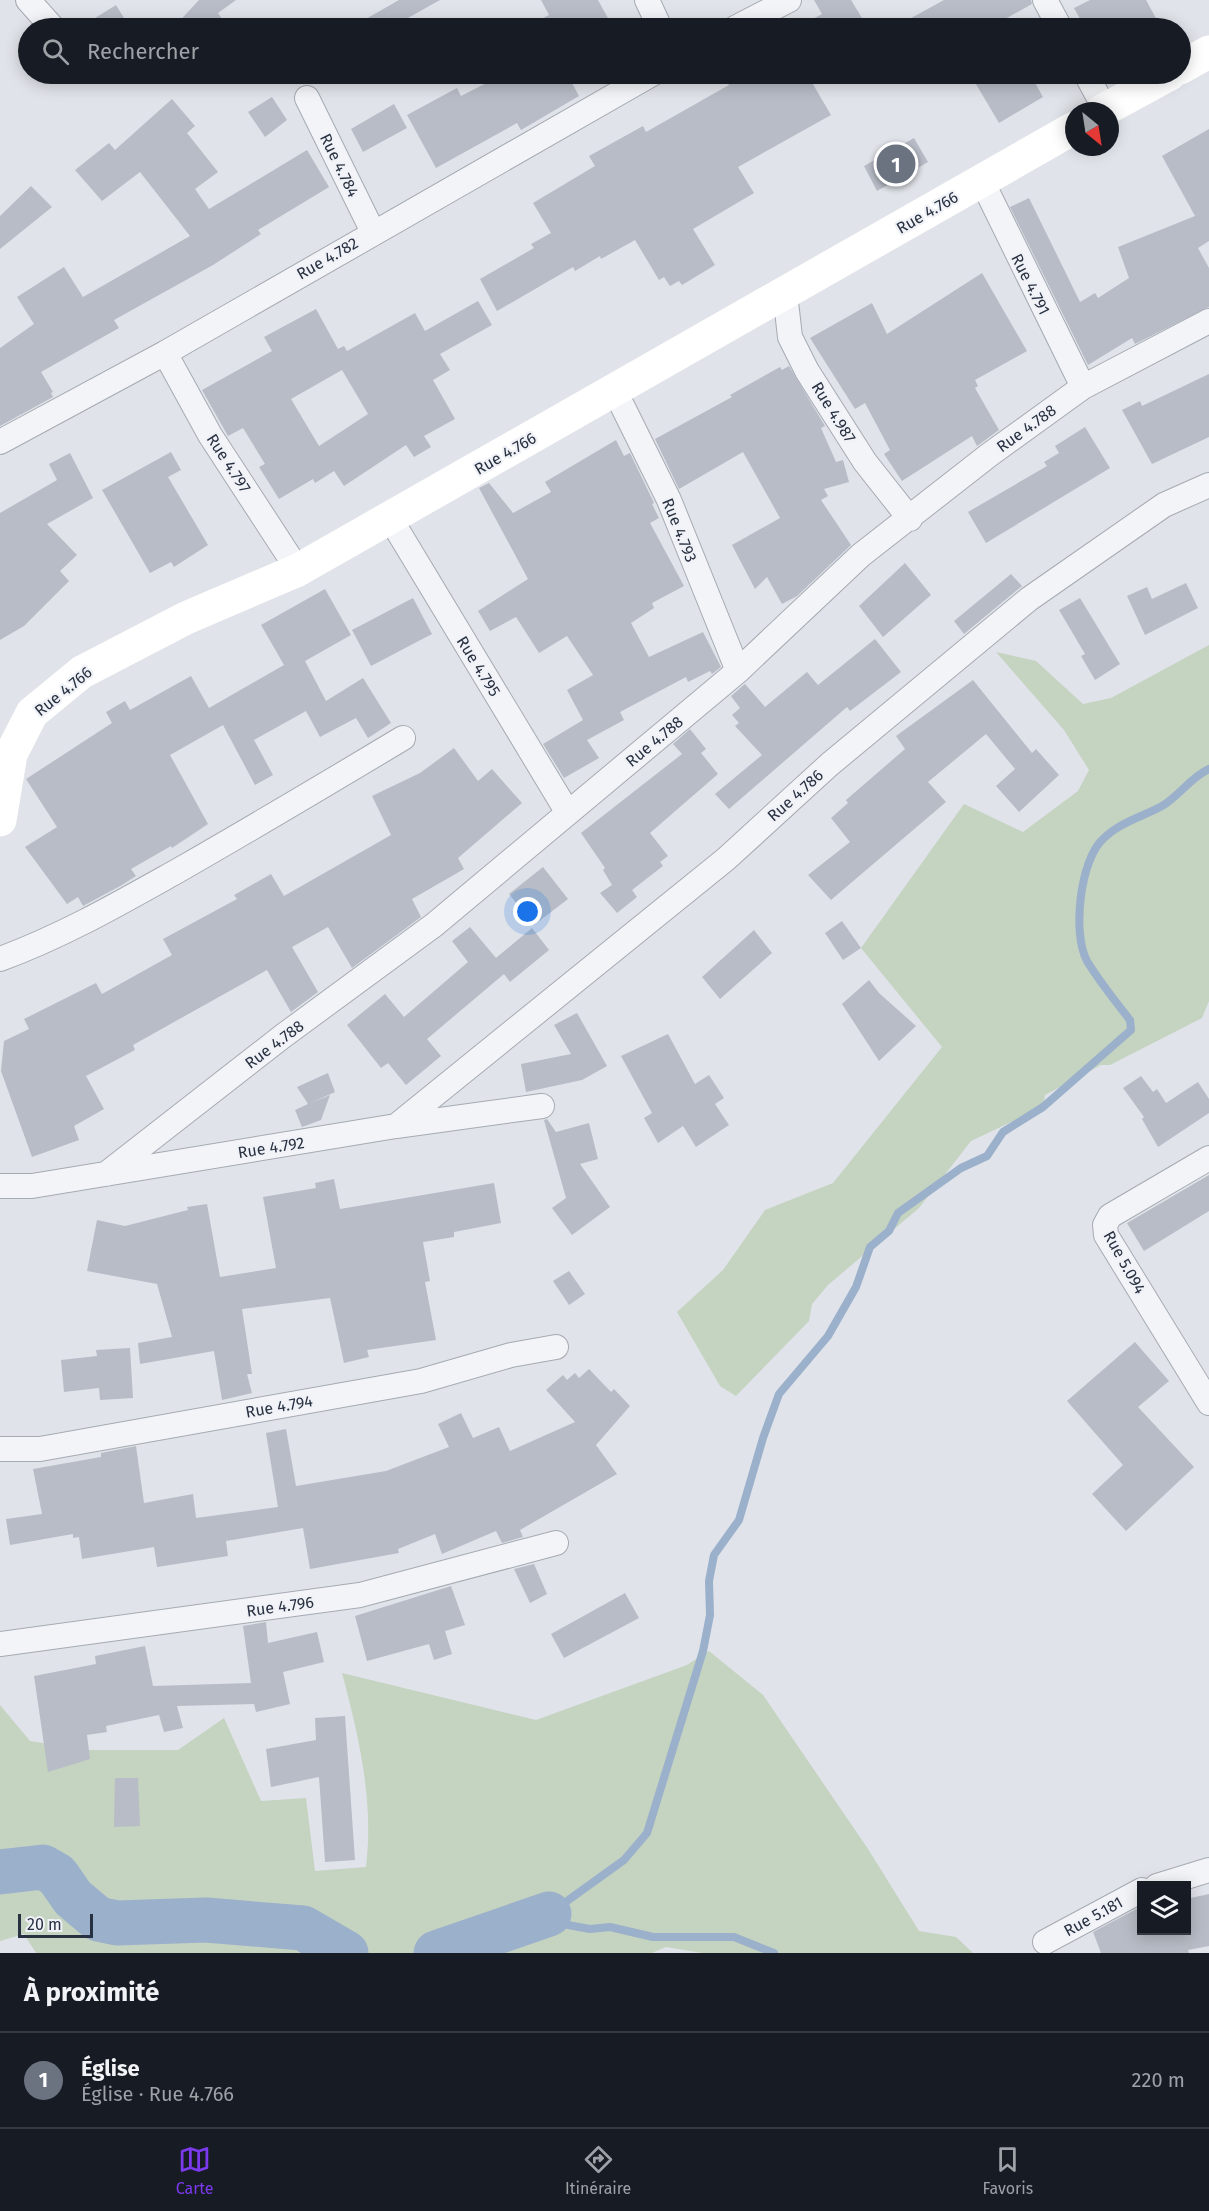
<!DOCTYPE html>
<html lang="fr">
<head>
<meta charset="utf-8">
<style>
	body { margin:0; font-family:"Fira Sans",sans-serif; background:#20242c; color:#f1f3f6 }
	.controls { position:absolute; right:18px; bottom:18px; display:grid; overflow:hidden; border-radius:0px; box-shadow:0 3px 15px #0003 }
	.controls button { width:54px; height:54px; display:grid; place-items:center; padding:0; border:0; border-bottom:2px solid #363941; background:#171b24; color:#f1f3f6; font:30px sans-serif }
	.compass { position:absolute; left:1065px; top:102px; width:54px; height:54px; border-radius:50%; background:#171b24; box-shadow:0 3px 15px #0003; rotate:150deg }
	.scale { position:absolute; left:18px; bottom:15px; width:75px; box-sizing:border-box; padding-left:6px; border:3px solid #283141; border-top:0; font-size:16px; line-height:21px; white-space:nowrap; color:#283141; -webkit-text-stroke:4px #f0f2f7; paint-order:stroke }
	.you { position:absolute; left:528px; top:912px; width:21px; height:21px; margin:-15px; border:4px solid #fff; border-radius:50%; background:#1a73e8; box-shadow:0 0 0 9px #1a73e833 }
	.badge { display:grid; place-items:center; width:39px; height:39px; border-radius:50%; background:#7c3aed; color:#fff; font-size:20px; font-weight:700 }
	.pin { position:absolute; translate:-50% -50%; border:3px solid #fff; box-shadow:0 2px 6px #0006 }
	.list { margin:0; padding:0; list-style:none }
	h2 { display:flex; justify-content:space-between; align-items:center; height:78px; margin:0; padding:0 24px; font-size:26px }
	h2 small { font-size:20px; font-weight:400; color:#9ea1a6 }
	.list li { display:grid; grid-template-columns:39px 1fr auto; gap:18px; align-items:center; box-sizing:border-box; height:96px; padding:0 24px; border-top:2px solid #363941 }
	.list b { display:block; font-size:22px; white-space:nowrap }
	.list p { margin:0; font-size:20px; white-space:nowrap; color:#9ea1a6 }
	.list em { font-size:20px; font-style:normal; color:#9ea1a6 }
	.icon { flex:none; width:33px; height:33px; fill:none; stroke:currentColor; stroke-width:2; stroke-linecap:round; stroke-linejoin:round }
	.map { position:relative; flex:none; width:1209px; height:1953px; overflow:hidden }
	.search { position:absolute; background:#171b24; box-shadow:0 3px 15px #0003; left:18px; right:18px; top:18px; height:66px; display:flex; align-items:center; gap:15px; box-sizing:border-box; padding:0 21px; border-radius:33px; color:#9ea1a6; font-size:22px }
	.sheet { height:174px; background:#171b24 }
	nav { display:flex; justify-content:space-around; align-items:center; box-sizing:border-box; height:84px; border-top:2px solid #363941; background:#171b24; font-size:16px; color:#9ea1a6 }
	nav a { display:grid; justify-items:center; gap:3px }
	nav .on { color:#7c3aed }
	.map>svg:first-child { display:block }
	.green { fill:#c5d3c1 }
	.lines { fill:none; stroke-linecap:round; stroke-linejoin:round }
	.stream { stroke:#9bb0ca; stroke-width:8 }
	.river { stroke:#9bb0ca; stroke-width:45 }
	.building { fill:#b7bcc6; fill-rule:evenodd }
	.street-casing { stroke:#a5aab3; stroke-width:26 }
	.street { stroke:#f3f4f7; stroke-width:24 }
	.secondary { stroke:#fff; stroke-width:33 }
	.labels { text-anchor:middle; stroke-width:4.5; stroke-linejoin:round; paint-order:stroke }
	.street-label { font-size:16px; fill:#283141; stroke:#f0f2f7 }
</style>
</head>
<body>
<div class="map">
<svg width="1209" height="1953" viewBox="0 0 1209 1953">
	<rect width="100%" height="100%" fill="#e0e3e9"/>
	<path class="green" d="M1209 645V1001L1202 1018 1110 1065H1101L1045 1095 1043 1107 971 1141 919 1208 828 1285 812 1304 809 1321 736 1396 720 1386 677 1312 723 1270 765 1210 833 1183 942 1047 861 948 964 804 1023 832 1078 791 1089 770 1064 730 996 652 1036 661 1083 704 1111 698Z
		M709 1651 763 1695 868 1849 919 1931 956 1937 973 1953H702L666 1947 652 1953H36L24 1934 0 1941V1705L30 1741 89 1750H178L224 1718 261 1801 306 1798 315 1871 366 1867C374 1801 359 1737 342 1673L536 1720 687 1665Z"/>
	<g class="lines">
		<path class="stream" d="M774 1953 734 1937H653L610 1927 590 1929 568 1925 549 1914 624 1860 647 1833 703 1651 710 1615 709 1581 714 1555 739 1520 763 1438 779 1394 828 1336 856 1287 870 1247 889 1231 898 1213 961 1168 987 1156 1003 1132 1043 1107 1131 1030 1130 1020C1115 1001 1099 981 1087 961 1072 934 1080 860 1103 839 1120 822 1142 817 1162 806 1179 796 1191 777 1209 769"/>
		<path class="river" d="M0 1872 43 1867 57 1875 73 1898 98 1919 117 1923 206 1920 303 1928 346 1953
			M436 1953 549 1914"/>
	</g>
	<path class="building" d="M199 0H236L218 13 228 28H173Z
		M399 0H440L390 28H350Z
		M541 0H598L609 20 593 28H524L549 15Z
		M814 0H851L868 28H797L822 14Z
		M944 0H1031L1032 4 989 28H893Z
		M1090 0H1146L1158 22 1146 28H1085L1074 8Z
		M116 5 130 28H79Z
		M504 74H567L579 96 521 130 517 123 436 168 407 115 457 88 461 96Z
		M723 74H807L831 115 738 167 754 193 693 229 715 265 682 285 679 281 670 286 664 277 659 280 635 240 601 259 600 256 575 271 573 267 497 311 480 279 534 248 531 244 551 233 533 203 595 166 589 156 643 126 646 132 729 85Z
		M970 74H1030L1043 97 999 123Z
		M272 97 287 120 265 137 248 112Z
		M172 99 195 126 187 133 218 172 195 189 209 209 307 150 329 187 258 230 261 234 213 265 114 320 119 328 41 372 53 392 51 393 53 397 0 426V348L34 324 17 297 64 267 83 297 190 236 140 172 102 201 75 170 109 143 115 150Z
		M394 104 407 128 363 152 351 129Z
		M1209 129V241L1198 248 1209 268V307L1135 344 1132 338 1088 365 1010 207 1029 198 1080 302 1095 293 1098 298 1129 278 1118 247 1195 216 1162 156Z
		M914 138 928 162 877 191 864 166Z
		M31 186 52 207 0 249V216Z
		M982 273 1027 351 975 380 978 386 975 388 999 430 977 446 972 436 902 481 884 454 890 450 865 403 855 409 810 338 872 303 887 334Z
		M478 301 492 325 440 354 450 370 433 380 455 419 424 436 431 447 414 457 406 445 344 486 334 471 315 483 313 479 279 499 259 467 265 464 243 428 228 436 202 390 272 351 264 337 316 309 338 349 344 346 347 351 415 313 425 331ZM342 370 368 414 319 446 291 399Z
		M789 366 825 426 821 428 836 462 843 460 849 482 824 489 828 496 821 500 851 545 797 596 782 604 767 577 755 589 732 545 780 518 743 452 679 489 655 439 732 397 730 395 780 367 782 370Z
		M1209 374V437L1152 464 1122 410 1140 401 1142 406Z
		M1085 427 1110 468 986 543 968 512 1047 466 1044 462 1059 453 1055 446Z
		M616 440 624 456 630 453 654 503 652 504 659 518 650 523 684 586 652 603 654 608 631 623 649 657 703 632 721 667 712 674 710 671 688 682 686 677 620 712 624 720 587 740 599 758 564 778 543 744 583 720 567 690 593 675 567 636 539 653 516 617 490 631 478 611 528 579 479 488 489 483 513 513 551 492 545 482Z
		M171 452 181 470 168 477 208 545 174 567 171 562 150 573 102 490Z
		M70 453 93 498 47 524 77 555 60 571 69 581 24 626 0 640V513L57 480 49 464Z
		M905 563 931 595 883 637 859 606Z
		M1011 574 1022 586 964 634 954 621Z
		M1186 583 1198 608 1145 635 1127 596 1147 587 1152 599Z
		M325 589 351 635 305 661 326 701 363 678 391 723 368 738 356 718 320 737 306 711 254 740 273 775 255 785 223 725 170 755 208 824 172 848 171 846 131 869 136 876 122 885 83 906 78 897 67 904 25 847 57 827 26 779 112 723 106 712 125 701 130 710 191 676 209 708 284 665 261 625Z
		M413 598 432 634 371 666 352 630Z
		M1080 598 1120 664 1095 680 1081 656 1085 654 1059 610Z
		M875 639 901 672 850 711 847 707 729 809 715 794 762 755 735 726 739 723 732 715 740 708 731 696 745 684 765 707 807 672 818 685Z
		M973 680 1032 753 1036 749 1059 775 1019 812 996 786 1015 769 986 734 928 782 946 802 831 900 808 875 850 842 831 818 848 803 846 800 905 749 896 736Z
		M690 729 706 749 701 753 718 774 650 833 668 856 660 862 663 866 632 890 637 897 617 913 600 893 612 885 603 870 605 868 581 833 682 754 673 744Z
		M454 748 478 781 492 769 522 803 458 858 464 869 412 899 421 917 352 968 328 927 292 947 318 992 291 1012 267 970 133 1045 135 1050 86 1076 104 1109 74 1126 79 1140 32 1157 1 1071 4 1041 29 1029 24 1019 96 983 102 994 172 955 163 939 237 899 234 895 271 874 284 896 391 835 372 796 420 773Z
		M543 867 568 899 534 925 509 894Z
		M842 921 861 948 843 960 825 933Z
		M470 927 496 958 532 928 549 950 510 982 504 974 427 1039 441 1056 406 1085 388 1063 381 1068 347 1025 385 994 404 1017 468 962 452 941Z
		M754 930 772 953 720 999 702 977Z
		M869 980 879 993 916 1026 879 1061 842 1004Z
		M577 1013 607 1066 582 1080 526 1092 521 1064 571 1054 554 1025Z
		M668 1034 695 1084 709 1075 724 1098 715 1104 729 1125 696 1147 683 1126 658 1143 644 1118 652 1113 621 1056Z
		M328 1073 335 1092 308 1104 330 1095 321 1120 302 1127 295 1110 308 1104 297 1087Z
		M1141 1076 1153 1092 1157 1089 1166 1103 1198 1082 1209 1099V1113L1158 1147 1142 1119 1144 1117 1123 1088Z
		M547 1119 556 1132 589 1123 598 1159 580 1164 610 1207 572 1235 552 1208 566 1198 544 1120Z
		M1209 1175V1211L1144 1251 1127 1223Z
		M334 1179 340 1209 494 1183 501 1223 454 1232V1237L423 1242 430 1281 425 1282 436 1340 367 1350 369 1357 344 1363 330 1298 242 1309 252 1374H247L252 1393 222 1400 214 1351 140 1364 138 1343 172 1337 157 1284 87 1271 97 1220 125 1226 188 1210 187 1207 207 1204 220 1277 276 1268 263 1197 316 1188 315 1183Z
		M569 1271 585 1294 569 1305 553 1281Z
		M1135 1342 1169 1381 1138 1407 1194 1467 1126 1531 1092 1494 1123 1465 1067 1401Z
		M130 1348 133 1398 100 1400 99 1388 64 1392 61 1360 97 1356 96 1350Z
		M589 1369 611 1392 614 1389 630 1406 596 1445 617 1474 520 1530 523 1537 502 1543 496 1531 442 1554 435 1534 398 1549 399 1553 310 1569 303 1528 226 1541 228 1556 157 1567 154 1547 82 1559 79 1537 73 1538V1534L10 1545 6 1519 42 1514 33 1469 101 1457V1453L136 1446 144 1503 193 1494 196 1518 278 1507 266 1433 286 1429 296 1486 386 1471 449 1447 438 1424 461 1413 473 1438 499 1427 510 1451 575 1422 546 1390 563 1375 567 1380 575 1373 579 1378Z
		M534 1564 547 1594 530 1603 514 1569Z
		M451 1586 465 1625 445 1631 452 1654 434 1660 429 1644 367 1661 355 1616Z
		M625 1593 639 1618 564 1658 551 1634Z
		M266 1622 268 1643 317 1632 324 1662 283 1672 290 1704 256 1712 254 1704 177 1706 183 1728 164 1732 159 1715 106 1726 107 1732 87 1735 90 1759 48 1772 34 1676 96 1664 95 1656 145 1646 153 1686 251 1683 243 1626Z
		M345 1716 355 1860 325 1862 319 1777 271 1787 266 1749 316 1740 315 1718Z
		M115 1778H138L140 1826 114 1827Z
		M1209 1894V1946L1188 1950 1189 1953H1101L1093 1932 1142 1906V1930H1186V1899Z"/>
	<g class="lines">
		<defs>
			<path id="street" d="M28 0 53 28
				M647 0 660 28
				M1045 0 1060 28
				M735 28 789 0
				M1086 74 1105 109
				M307 98 373 232
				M982 181 1083 387
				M785 293 790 337 807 371 865 462 910 519
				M165 353 210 435 298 570
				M615 391 669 500 738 671
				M0 442 165 353 652 74
				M390 518 568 813
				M0 959C63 936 120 903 179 870 254 827 328 783 403 738
				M396 1126 726 859 830 764 1029 599 1164 505 1209 485
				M1209 1158 1110 1216 1105 1225 1106 1235 1209 1403
				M106 1174 283 1036 434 925 738 671 861 555 989 455 1083 387 1209 321
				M0 1186H32L396 1126 542 1106
				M0 1449H40L421 1381 511 1355 556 1347
				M0 1644 360 1595 556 1543
				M1157 1886 1209 1870
				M1045 1942 1142 1890"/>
		</defs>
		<use href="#street" class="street-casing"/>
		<use href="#street" class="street"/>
		<path class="secondary" d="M1180 68 1209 52
			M1102 111 1170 74
			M0 820 11 754 32 713 82 672 186 618 298 570 1074 128"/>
	</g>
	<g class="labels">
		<g class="street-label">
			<text transform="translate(340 165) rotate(64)" y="6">Rue 4.784</text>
			<text transform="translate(927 212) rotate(-30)" y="6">Rue 4.766</text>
			<text transform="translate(327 258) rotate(-30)" y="6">Rue 4.782</text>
			<text transform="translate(1031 284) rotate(63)" y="6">Rue 4.791</text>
			<text transform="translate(834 412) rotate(58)" y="6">Rue 4.987</text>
			<text transform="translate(1026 428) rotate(-36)" y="6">Rue 4.788</text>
			<text transform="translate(505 453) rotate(-30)" y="6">Rue 4.766</text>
			<text transform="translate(229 463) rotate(57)" y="6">Rue 4.797</text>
			<text transform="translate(680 530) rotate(68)" y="6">Rue 4.793</text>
			<text transform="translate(479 666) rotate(58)" y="6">Rue 4.795</text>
			<text transform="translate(63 691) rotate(-39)" y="6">Rue 4.766</text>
			<text transform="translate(654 741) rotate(-40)" y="6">Rue 4.788</text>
			<text transform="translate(795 795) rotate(-42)" y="6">Rue 4.786</text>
			<text transform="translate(274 1044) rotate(-37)" y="6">Rue 4.788</text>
			<text transform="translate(271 1147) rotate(-9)" y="6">Rue 4.792</text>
			<text transform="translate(1125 1262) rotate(61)" y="6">Rue 5.094</text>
			<text transform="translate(279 1406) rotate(-10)" y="6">Rue 4.794</text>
			<text transform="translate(280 1606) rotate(-8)" y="6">Rue 4.796</text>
			<text transform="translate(1093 1916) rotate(-29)" y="6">Rue 5.181</text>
		</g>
	</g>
</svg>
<div class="controls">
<button><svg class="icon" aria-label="layers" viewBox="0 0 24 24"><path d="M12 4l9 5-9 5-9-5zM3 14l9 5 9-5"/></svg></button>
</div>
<svg class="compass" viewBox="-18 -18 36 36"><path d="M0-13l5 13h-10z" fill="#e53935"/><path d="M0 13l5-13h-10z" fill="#9ea1a6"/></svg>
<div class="scale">20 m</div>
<div class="you"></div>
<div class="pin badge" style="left:896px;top:164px;background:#6b7280">1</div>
<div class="search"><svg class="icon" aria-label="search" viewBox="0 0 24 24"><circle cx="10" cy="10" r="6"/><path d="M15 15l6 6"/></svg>Rechercher</div>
</div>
<section class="sheet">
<h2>À proximité<small></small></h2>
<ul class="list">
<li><span class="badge" style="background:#6b7280">1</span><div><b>Église</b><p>Église · Rue 4.766</p></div><em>220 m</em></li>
</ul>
</section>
<nav>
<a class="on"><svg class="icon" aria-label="map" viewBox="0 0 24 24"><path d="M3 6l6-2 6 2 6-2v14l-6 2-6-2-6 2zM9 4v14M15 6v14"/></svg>Carte</a>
<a><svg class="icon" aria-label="directions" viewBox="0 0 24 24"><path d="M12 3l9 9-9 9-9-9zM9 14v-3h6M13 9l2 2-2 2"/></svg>Itinéraire</a>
<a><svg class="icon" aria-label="saved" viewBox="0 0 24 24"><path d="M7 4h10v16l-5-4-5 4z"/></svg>Favoris</a>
</nav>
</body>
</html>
